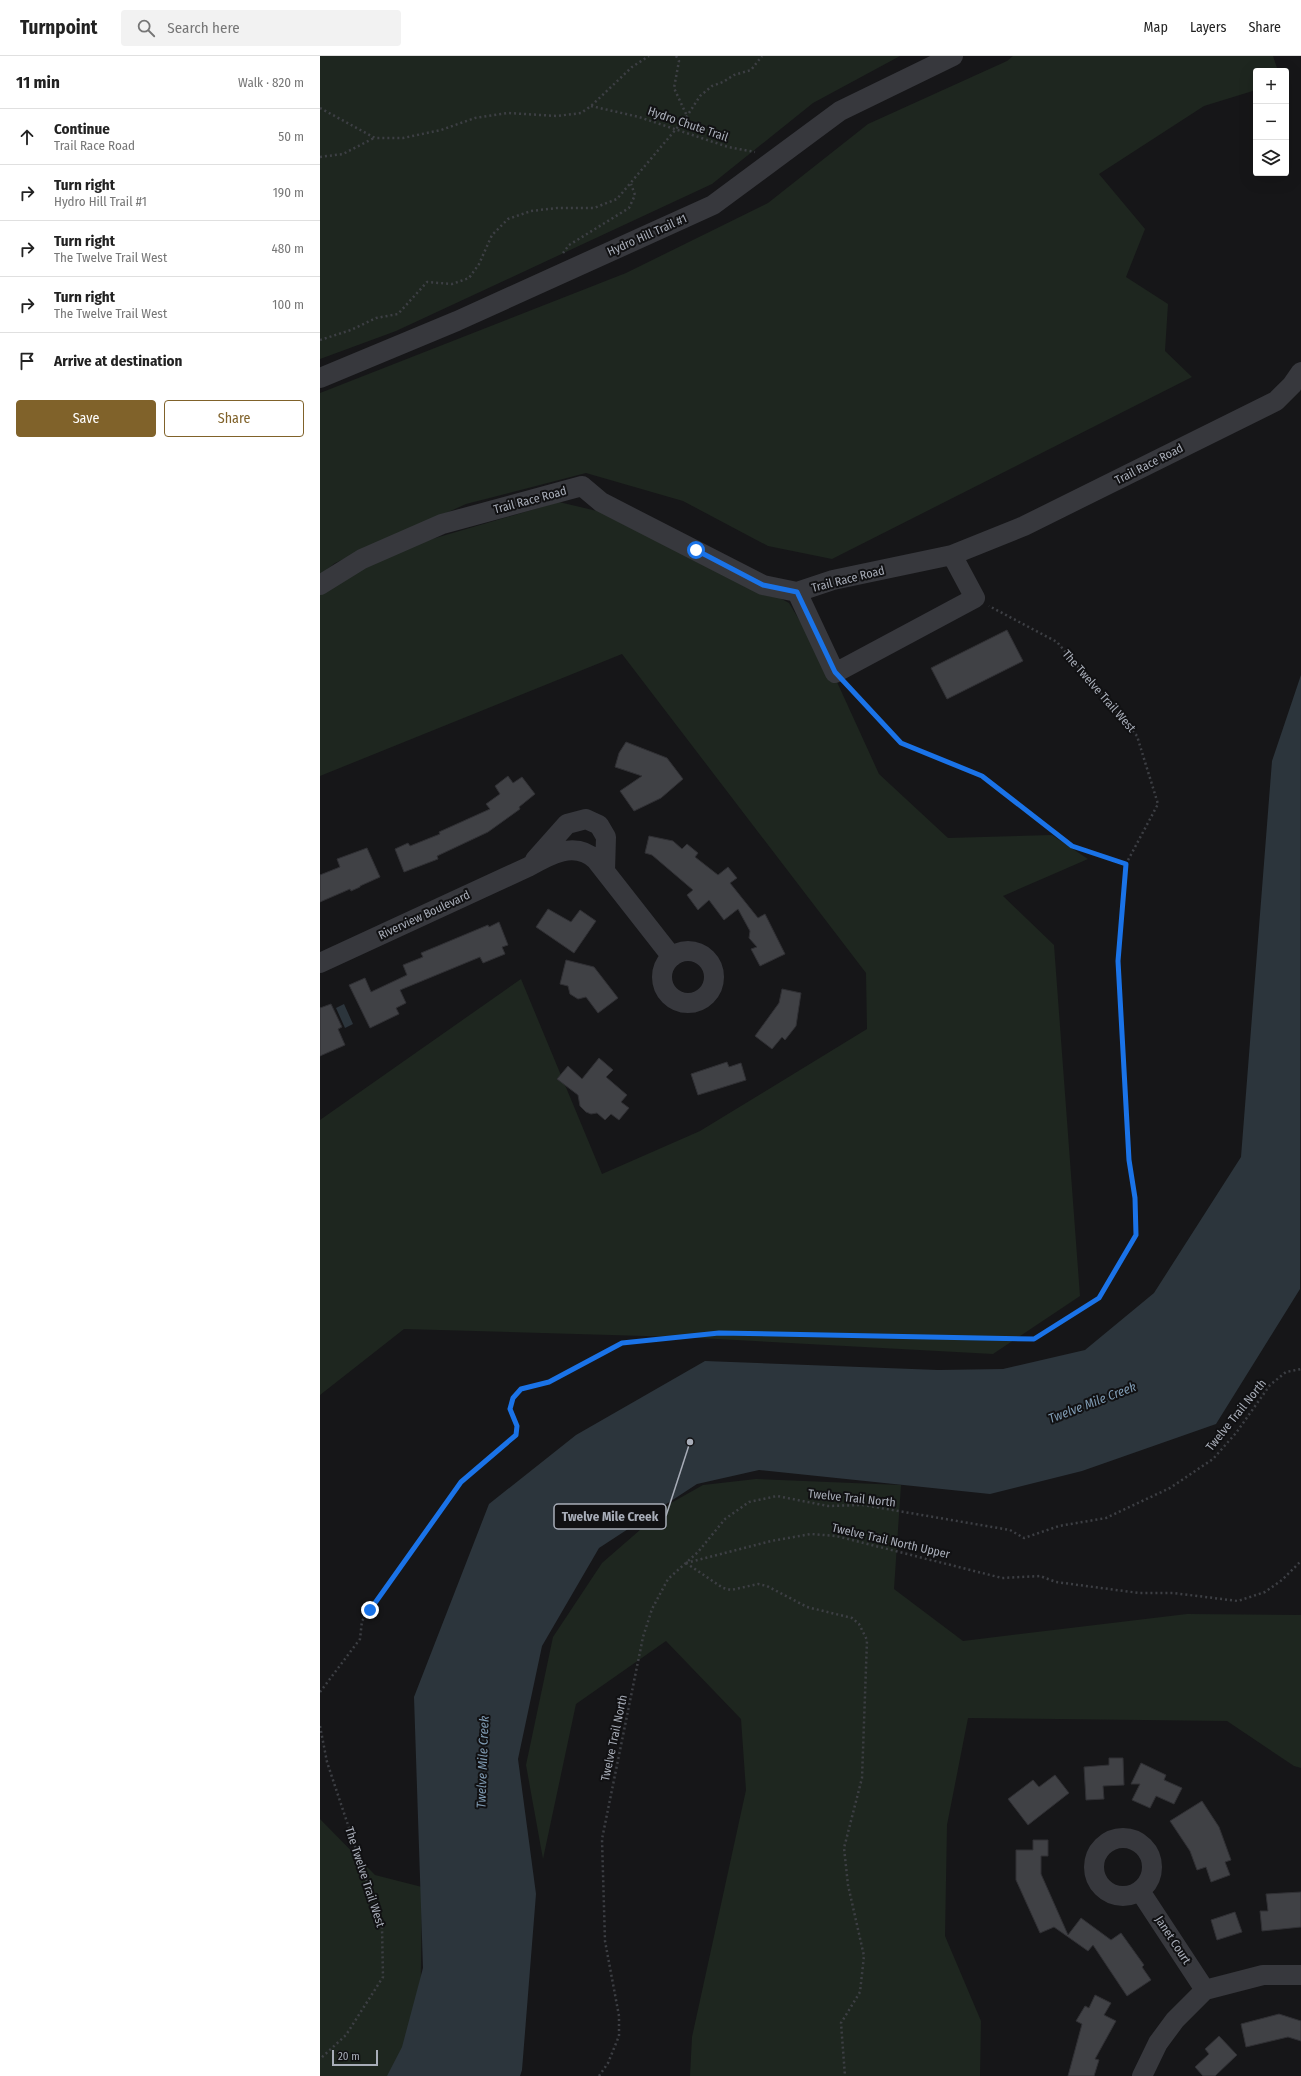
<!DOCTYPE html>
<html lang="en">
<head>
<meta charset="utf-8">
<style>
	body { margin:0; font-family:"Fira Sans Condensed",sans-serif; background:#f2f2f2; color:#222 }
	.controls { position:absolute; right:12px; top:12px; display:grid; overflow:hidden; border-radius:4px; box-shadow:0 4px 16px #0002 }
	.controls button { width:36px; height:36px; display:grid; place-items:center; padding:0; border:0; border-bottom:1px solid #e0e0e0; background:#fff; color:#222; font:20px sans-serif }
	.scale { position:absolute; left:12px; bottom:10px; width:46px; box-sizing:border-box; padding-left:4px; border:2px solid #a8adb8; border-top:0; font-size:11px; line-height:14px; white-space:nowrap; color:#a8adb8; -webkit-text-stroke:3px #111113; paint-order:stroke }
	.stop { position:absolute; width:12px; height:12px; margin:-9px; border:3px solid #1a73e8; border-radius:50%; background:#fff }
	.stop.end { background:#1a73e8; border-color:#fff; box-shadow:0 1px 4px #0008 }
	.list { margin:0; padding:0; list-style:none }
	h2 { display:flex; justify-content:space-between; align-items:center; height:52px; margin:0; padding:0 16px; font-size:17px }
	h2 small { font-size:13px; font-weight:400; color:#767676 }
	.list li { display:grid; grid-template-columns:26px 1fr auto; gap:12px; align-items:center; box-sizing:border-box; height:56px; padding:0 16px; border-top:1px solid #e0e0e0 }
	.list b { display:block; font-size:15px; white-space:nowrap }
	.list p { margin:0; font-size:13px; white-space:nowrap; color:#767676 }
	.list em { font-size:13px; font-style:normal; color:#767676 }
	.actions { display:flex; gap:8px; padding:12px 16px }
	.actions a { flex:1; padding:9px 0; border:1px solid #80622a; border-radius:4px; text-align:center; font-size:14px; color:#80622a }
	.actions .main { background:#80622a; color:#fff }
	.icon { flex:none; width:22px; height:22px; fill:none; stroke:currentColor; stroke-width:2; stroke-linecap:round; stroke-linejoin:round }
	.map { position:relative; flex:none; width:981px; height:2020px; overflow:hidden }
	header { display:flex; align-items:center; gap:24px; box-sizing:border-box; height:56px; padding:0 20px; background:#fff; border-bottom:1px solid #e0e0e0 }
	header strong { font-size:19px }
	nav { display:flex; gap:22px; margin-inline-start:auto; font-size:14px }
	.search { width:280px; height:36px; background:#f2f2f2; display:flex; align-items:center; gap:10px; box-sizing:border-box; padding:0 14px; border-radius:4px; color:#767676; font-size:15px }
	main { display:flex }
	aside { flex:1; background:#fff }
	.map>svg:first-child { display:block }
	.green { fill:#1e261f }
	.water { fill:#2c353c }
	.building { fill:#404145; stroke:#303034 }
	.lines { fill:none; stroke-linecap:round; stroke-linejoin:round }
	.path { stroke:#3d3f44; stroke-width:2.5; stroke-dasharray:2 3; stroke-linecap:butt }
	.minor { stroke:#37383d; stroke-width:20 }
	.route { stroke:#1a73e8; stroke-width:5 }
	.labels { text-anchor:middle; stroke-width:4; stroke-linejoin:round; paint-order:stroke }
	.street-label { font-size:12px; fill:#a8adb8; stroke:#111113 }
	.water-label { font-size:13px; font-style:italic; fill:#7f9bb3; stroke:#111113 }
	.leader { fill:none; stroke:#a8adb8; stroke-width:1.5 }
	.callout-dot { fill:#a8adb8; stroke:#111113; stroke-width:1.5 }
	.callout { fill:#111113; stroke:#a8adb8; stroke-width:1.5 }
	.callout-label { font-size:13px; text-anchor:middle; font-weight:bold; fill:#a8adb8 }
</style>
</head>
<body>
<header>
<strong>Turnpoint</strong>
<div class="search"><svg class="icon" aria-label="search" viewBox="0 0 24 24"><circle cx="10" cy="10" r="6"/><path d="M15 15l6 6"/></svg>Search here</div>
<nav><a>Map</a><a>Layers</a><a>Share</a></nav>
</header>
<main>
<aside>
<h2>11 min<small>Walk · 820 m</small></h2>
<ul class="list">
<li><svg class="icon" aria-label="ahead" viewBox="0 0 24 24"><path d="M12 20V5M6 11l6-6 6 6"/></svg><div><b>Continue</b><p>Trail Race Road</p></div><em>50 m</em></li>
<li><svg class="icon" aria-label="right" viewBox="0 0 24 24"><path d="M7 20v-9h11M14 6l5 5-5 5"/></svg><div><b>Turn right</b><p>Hydro Hill Trail #1</p></div><em>190 m</em></li>
<li><svg class="icon" aria-label="right" viewBox="0 0 24 24"><path d="M7 20v-9h11M14 6l5 5-5 5"/></svg><div><b>Turn right</b><p>The Twelve Trail West</p></div><em>480 m</em></li>
<li><svg class="icon" aria-label="right" viewBox="0 0 24 24"><path d="M7 20v-9h11M14 6l5 5-5 5"/></svg><div><b>Turn right</b><p>The Twelve Trail West</p></div><em>100 m</em></li>
<li><svg class="icon" aria-label="arrive" viewBox="0 0 24 24"><path d="M6 21V4h12l-3 4 3 4H6"/></svg><div><b>Arrive at destination</b></div></li>
</ul>
<div class="actions"><a class="main">Save</a><a>Share</a></div>
</aside>
<div class="map">
<svg width="981" height="2020" viewBox="0 0 981 2020">
	<rect width="100%" height="100%" fill="#161618"/>
	<path class="green" d="M0 0H580L493 47 392 128 76 275 0 303Z
		M693 0H953L958 15H936V34L884 50 779 118 825 173 806 221 848 248 845 295 872 321 512 503 448 490 363 445 266 417 146 448 15 507 0 519V337L306 217 448 147 548 68 687 5Z
		M239 446 315 464 469 547 517 626 559 718 628 782 732 779 768 803 683 840 734 889 760 1240 673 1298 359 1281 84 1273 0 1339V1064L201 923 282 1118 380 1075 547 973 546 917 302 598 0 720V538L71 495Z
		M436 1423 581 1429 574 1533 643 1585 867 1558 981 1559V1712L974 1710 907 1665 648 1662 627 1769 625 1880 661 1965 660 2020H370L372 1981 426 1734 421 1663 346 1585 256 1648 223 1803 206 1709 233 1581 282 1507 351 1447 383 1429Z
		M0 1763 55 1819 102 1831 100 1983 87 2020H0Z"/>
	<path class="water" d="M981 619 980 1233 896 1368 762 1415 670 1438 439 1414 377 1428 279 1492 222 1590 198 1703 216 1838 202 2014 200 2020H67L82 1991 103 1912 94 1641 169 1448 256 1379 385 1305 618 1314 683 1313 765 1294 834 1237 921 1101 952 705Z
		M24 948 33 968 25 972 16 952Z"/>
	<path class="building" d="M687 574 703 605 627 643 611 612Z
		M306 686 347 702 363 723 341 742 314 755 300 735 322 720 295 711 299 697Z
		M188 720 193 727 202 721 215 738 199 751 200 753 168 776 117 800 118 803 84 816 75 793 88 787 90 790 120 778 119 776 170 753 166 748 180 738 175 730Z
		M329 780 353 785 362 793 367 788 378 797 375 801 398 819 408 811 417 822 410 827 438 862 445 858 465 898 440 910 431 893 437 891 429 882 430 875 418 853 404 864 389 844 378 854 367 839 373 834 332 799 325 797Z
		M47 792 60 821 40 830V831L31 835 30 833 0 846V819L20 811 17 803Z
		M228 853 251 866 260 854 276 865 254 897 216 871Z
		M179 866 188 889 182 891 185 898 163 907 160 901 80 934 86 947 76 952 79 958 50 972 29 929 45 922 51 936 87 919 83 909 103 901 101 897 168 869 169 871Z
		M246 904 274 911 298 942 278 957 266 941 258 943 250 938 248 930 240 928Z
		M462 933 481 937 476 970 465 984 462 981 452 993 435 980 459 947Z
		M11 948 22 971 18 973 25 989 0 1000V952Z
		M279 1002 293 1014 286 1021 307 1039 301 1046 309 1052 299 1064 291 1058 285 1064 277 1057 271 1058 266 1056 260 1050 258 1039 237 1023 248 1010 262 1023Z
		M407 1006 409 1011 421 1007 426 1024 378 1039 371 1018Z
		M789 1702H803L804 1729 783 1730 784 1743 766 1744 764 1711 789 1709Z
		M821 1707 846 1719 844 1724 862 1732 854 1748 836 1740 830 1752 812 1744 820 1728H811Z
		M735 1719 749 1737 708 1769 688 1743 713 1724 719 1731Z
		M882 1745 899 1771 911 1804 905 1806 910 1819 891 1826 886 1811 877 1814 870 1795 850 1765Z
		M713 1784H728V1800H721V1818L748 1879 761 1862 791 1884 801 1877 824 1909 822 1911 831 1924 807 1940 773 1889 768 1895 734 1871 720 1877 696 1824V1794H713Z
		M981 1836V1871L942 1875 940 1855H948L946 1838Z
		M915 1856 922 1876 897 1884 891 1864Z
		M775 1939 791 1947 784 1959 796 1965 775 2003 779 2004 774 2020H748L762 1968 756 1965 765 1950 769 1952Z
		M959 1958 981 1965V1985L968 1981 926 1991 921 1968Z
		M899 1980 917 1999 895 2020H883L875 2011 889 1998 885 1993Z"/>
	<g class="lines">
		<path class="path" d="M356 0 359 5 354 32 367 60
			M271 50 319 61 408 91 435 96
			M0 52 55 82H83L121 74 155 62 188 57 237 60 261 57 271 50 312 11 329 0
			M0 101 23 98 54 82
			M243 197 249 189 309 152 315 139 311 128
			M0 284 31 274 56 262 78 258 107 226 132 228 149 222 159 208 172 179 188 163 211 155 237 152H274L297 143 367 60 380 40 392 30 403 26 414 19 431 14 442 0
			M527 630 581 687 662 720 752 790 806 808
			M366 1507 403 1532 411 1534 438 1528 447 1530 487 1551 532 1562 539 1568 547 1584 542 1722 524 1792 528 1829 544 1900 540 1936 521 1967 525 2020
			M366 1507 451 1485 491 1478 516 1480 682 1522 720 1520 736 1526 819 1537H853L918 1545 945 1536 962 1524 981 1505
			M0 1636 40 1583 42 1565 141 1426 196 1379 197 1370 189 1353 193 1341 201 1333 229 1326 302 1287 399 1277 715 1283 779 1242 816 1179 815 1142 809 1104 798 905 806 808 838 748 817 680 737 586 669 550
			M0 1670 7 1706 62 1871 63 1921 26 1979 0 2003
			M279 2020 288 2007 299 1980V1960L285 1885 282 1783 323 1581 332 1553 348 1523 378 1496 405 1463 429 1446 457 1440 508 1450 543 1449 690 1474 704 1482 739 1470 786 1462 850 1432 893 1403 916 1377 950 1329 966 1316 981 1313"/>
		<path class="minor" d="M0 322 137 265 393 149 520 55 633 0
			M0 529 42 503 122 468 262 430 281 446 443 529 477 536 513 524 632 499 704 470 956 345 972 329 981 316
			M477 536 515 617 655 542 632 499
			M215 804 247 768 266 763 279 769 286 781 285 815
			M342 921a26 26 0 1 1 52 0a26 26 0 1 1-52 0Z
			M0 907 208 811C229 799 255 784 276 804L352 901
			M774 1811a29 29 0 1 1 58 0a29 29 0 1 1-58 0Z
			M820 1835 885 1934
			M822 2020 838 1987 855 1964 885 1934 943 1919H981"/>
	</g>
	<g class="lines">
		<path class="route" d="M50 1554 141 1426 196 1379 197 1370 190 1353 193 1342 201 1333 229 1326 302 1287 399 1277 714 1283 779 1242 816 1179 815 1142 809 1104 798 905 806 808 752 790 662 720 581 687 515 616 477 536 443 529 376 494"/>
	</g>
	<g class="labels">
		<g class="street-label">
			<text transform="translate(368 68) rotate(19)" y="4">Hydro Chute Trail</text>
			<text transform="translate(327 179) rotate(-24)" y="4">Hydro Hill Trail #1</text>
			<text transform="translate(829 408) rotate(-27)" y="4">Trail Race Road</text>
			<text transform="translate(210 444) rotate(-15)" y="4">Trail Race Road</text>
			<text transform="translate(528 523) rotate(-14)" y="4">Trail Race Road</text>
			<text transform="translate(779 635) rotate(49)" y="4">The Twelve Trail West</text>
			<text transform="translate(104 859) rotate(-25)" y="4">Riverview Boulevard</text>
			<text transform="translate(916 1359) rotate(-51)" y="4">Twelve Trail North</text>
			<text transform="translate(532 1442) rotate(6)" y="4">Twelve Trail North</text>
			<text transform="translate(571 1485) rotate(13)" y="4">Twelve Trail North Upper</text>
			<text transform="translate(294 1682) rotate(-78)" y="4">Twelve Trail North</text>
			<text transform="translate(45 1821) rotate(72)" y="4">The Twelve Trail West</text>
			<text transform="translate(853 1884) rotate(57)" y="4">Janet Court</text>
		</g>
		<g class="water-label">
			<text transform="translate(772 1346) rotate(-21)" y="5">Twelve Mile Creek</text>
			<text transform="translate(162 1706) rotate(-88)" y="5">Twelve Mile Creek</text>
		</g>
	</g>
	<path class="leader" d="M370 1386L346 1460"/>
	<circle class="callout-dot" cx="370" cy="1386" r="4"/>
	<rect class="callout" x="234" y="1448" width="112" height="25" rx="4"/>
	<g class="callout-label">
		<text x="290" y="1465">Twelve Mile Creek</text>
	</g>
</svg>
<div class="controls">
<button>+</button>
<button>−</button>
<button><svg class="icon" aria-label="layers" viewBox="0 0 24 24"><path d="M12 4l9 5-9 5-9-5zM3 14l9 5 9-5"/></svg></button>
</div>
<div class="scale">20 m</div>
<div class="stop" style="left:376px;top:494px"></div>
<div class="stop end" style="left:50px;top:1554px"></div>
</div>
</main>
</body>
</html>
